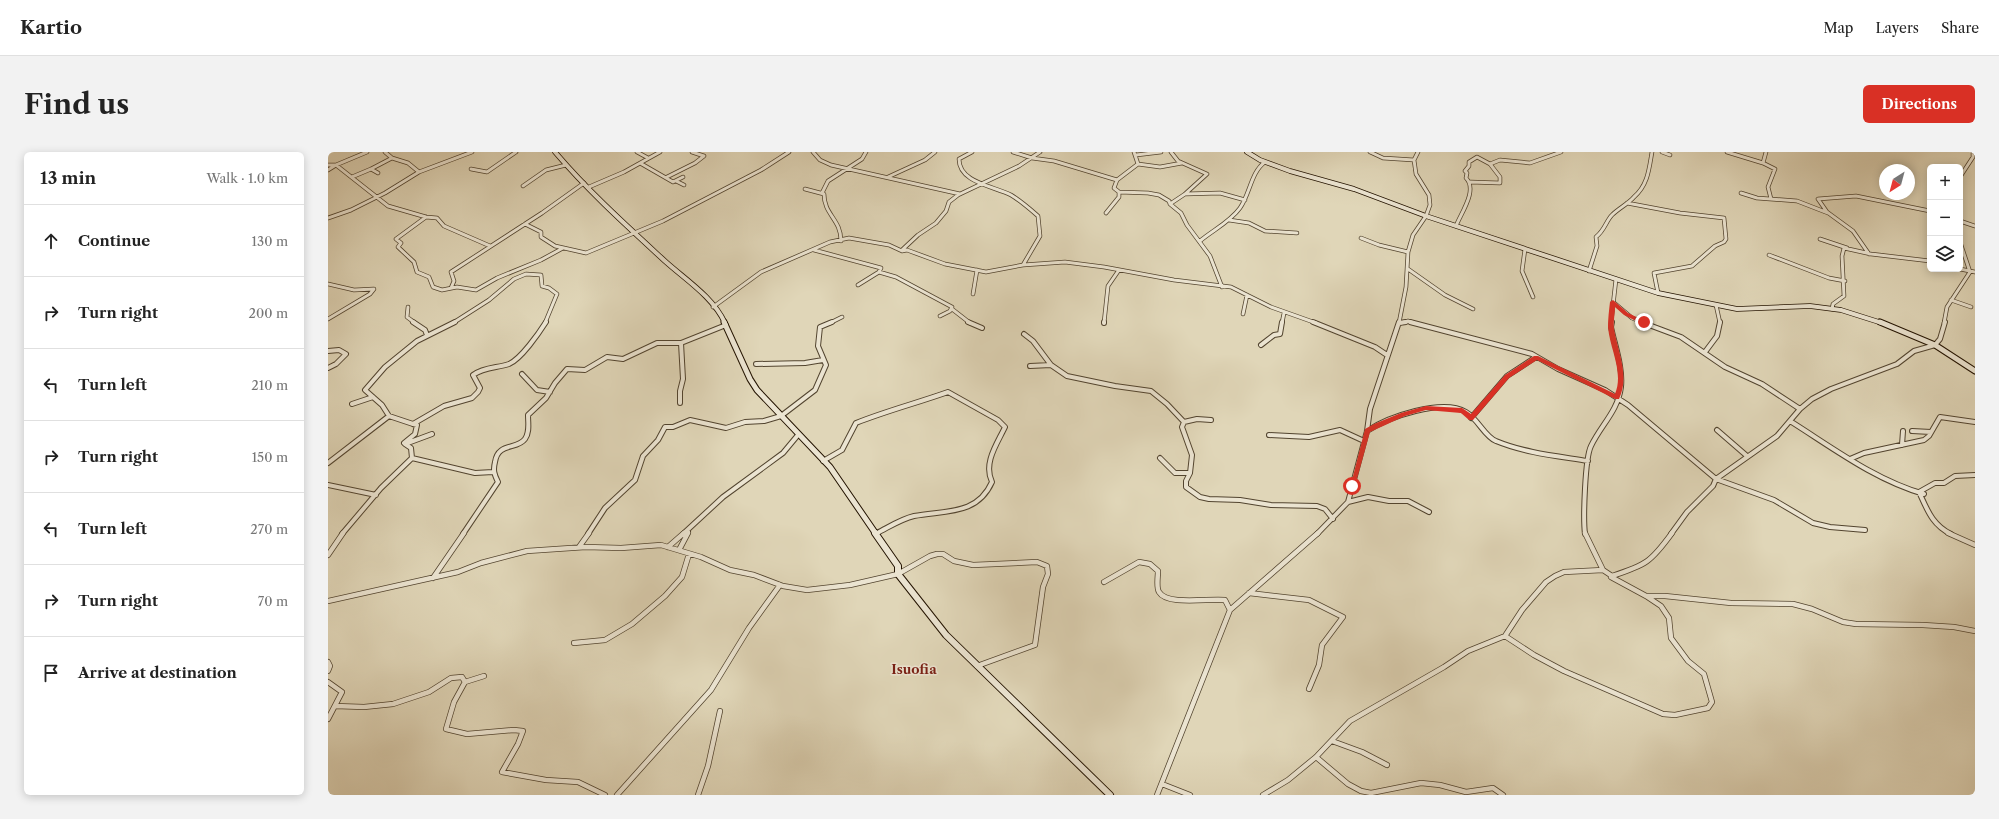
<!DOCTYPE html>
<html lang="en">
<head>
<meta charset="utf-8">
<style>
	body { margin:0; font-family:"Libre Caslon Text",serif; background:#f2f2f2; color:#222 }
	.controls { position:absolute; right:12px; top:12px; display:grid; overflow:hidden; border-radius:6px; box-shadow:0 2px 10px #0003 }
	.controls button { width:36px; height:36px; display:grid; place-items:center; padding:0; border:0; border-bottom:1px solid #e0e0e0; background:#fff; color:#222; font:20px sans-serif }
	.compass { position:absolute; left:1551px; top:12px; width:36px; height:36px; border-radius:50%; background:#fff; box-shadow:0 2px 10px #0003; rotate:216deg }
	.stop { position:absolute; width:12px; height:12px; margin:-9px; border:3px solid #d93025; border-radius:50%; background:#fff }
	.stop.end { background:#d93025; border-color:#fff; box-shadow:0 1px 4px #0008 }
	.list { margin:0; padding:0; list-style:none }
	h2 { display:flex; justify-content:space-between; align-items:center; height:52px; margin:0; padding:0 16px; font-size:17px }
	h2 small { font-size:13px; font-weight:400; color:#767676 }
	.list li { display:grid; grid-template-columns:26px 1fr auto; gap:12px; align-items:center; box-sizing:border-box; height:72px; padding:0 16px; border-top:1px solid #e0e0e0 }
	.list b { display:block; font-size:15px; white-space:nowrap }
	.list em { font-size:13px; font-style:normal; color:#767676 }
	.icon { flex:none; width:22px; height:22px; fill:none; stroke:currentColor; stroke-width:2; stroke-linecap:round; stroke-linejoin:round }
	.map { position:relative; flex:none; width:1647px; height:643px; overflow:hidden; border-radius:6px }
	header { display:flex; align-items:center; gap:24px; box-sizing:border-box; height:56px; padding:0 20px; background:#fff; border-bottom:1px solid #e0e0e0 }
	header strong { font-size:19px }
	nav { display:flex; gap:22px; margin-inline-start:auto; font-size:14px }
	.intro { display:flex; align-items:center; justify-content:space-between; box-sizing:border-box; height:96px; padding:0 24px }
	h1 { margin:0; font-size:28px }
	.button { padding:10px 18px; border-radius:6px; background:#d93025; color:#fff; font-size:14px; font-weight:700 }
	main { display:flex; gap:24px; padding:0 24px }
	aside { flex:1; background:#fff; border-radius:6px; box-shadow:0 2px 10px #0003 }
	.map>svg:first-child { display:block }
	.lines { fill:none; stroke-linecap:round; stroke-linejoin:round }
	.street-far2-casing { stroke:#52442f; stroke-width:4.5 }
	.street-far1-casing { stroke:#52442f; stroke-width:6 }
	.street-casing { stroke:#52442f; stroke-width:6 }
	.secondary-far2-casing { stroke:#231301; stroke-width:5.5 }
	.secondary-far1-casing { stroke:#231301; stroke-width:7 }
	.secondary-casing { stroke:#231301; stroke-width:8 }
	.street-far2 { stroke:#ebe4d1; stroke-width:3 }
	.street-far1 { stroke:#ebe4d1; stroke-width:4 }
	.street { stroke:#ebe4d1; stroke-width:4.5 }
	.secondary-far2 { stroke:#ebe4d1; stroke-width:4 }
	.secondary-far1 { stroke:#ebe4d1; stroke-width:5 }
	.secondary { stroke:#ebe4d1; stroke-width:6 }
	.route { fill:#d93025 }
	.labels { text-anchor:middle; stroke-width:3; stroke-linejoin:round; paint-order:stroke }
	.quarter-label { font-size:13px; font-weight:bold; fill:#7a1f14; stroke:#ebe4d1 }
</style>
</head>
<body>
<header>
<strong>Kartio</strong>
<nav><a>Map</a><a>Layers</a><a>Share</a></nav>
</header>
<div class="intro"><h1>Find us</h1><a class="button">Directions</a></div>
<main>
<aside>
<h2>13 min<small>Walk · 1.0 km</small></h2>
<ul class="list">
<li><svg class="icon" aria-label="ahead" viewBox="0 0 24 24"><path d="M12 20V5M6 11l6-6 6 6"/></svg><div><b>Continue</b></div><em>130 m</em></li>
<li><svg class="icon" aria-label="right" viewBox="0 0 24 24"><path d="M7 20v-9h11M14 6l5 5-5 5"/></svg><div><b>Turn right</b></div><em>200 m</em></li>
<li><svg class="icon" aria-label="left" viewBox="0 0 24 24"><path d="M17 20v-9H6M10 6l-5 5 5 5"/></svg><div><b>Turn left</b></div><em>210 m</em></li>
<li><svg class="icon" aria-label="right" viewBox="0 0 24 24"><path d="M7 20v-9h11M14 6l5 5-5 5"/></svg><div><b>Turn right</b></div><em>150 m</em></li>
<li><svg class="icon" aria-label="left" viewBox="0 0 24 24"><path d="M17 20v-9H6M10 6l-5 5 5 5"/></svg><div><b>Turn left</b></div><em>270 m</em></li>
<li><svg class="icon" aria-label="right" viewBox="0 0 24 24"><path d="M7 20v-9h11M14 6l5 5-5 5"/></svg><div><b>Turn right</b></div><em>70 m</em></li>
<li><svg class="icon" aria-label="arrive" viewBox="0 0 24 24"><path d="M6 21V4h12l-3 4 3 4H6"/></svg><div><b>Arrive at destination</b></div></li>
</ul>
</aside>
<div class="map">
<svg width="1647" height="643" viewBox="0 0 1647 643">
	<rect width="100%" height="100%" fill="#e0d6b8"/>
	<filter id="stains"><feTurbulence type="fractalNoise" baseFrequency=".005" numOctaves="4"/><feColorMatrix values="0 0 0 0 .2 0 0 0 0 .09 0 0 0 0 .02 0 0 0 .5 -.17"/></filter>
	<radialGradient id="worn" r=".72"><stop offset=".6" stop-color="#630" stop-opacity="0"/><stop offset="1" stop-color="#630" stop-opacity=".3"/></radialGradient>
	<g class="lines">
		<defs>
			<path id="street-far2" d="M57 0 64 6 80 11 91 20
				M309 0 320 6
				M485 0 492 8 503 13 632 42
				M644 0 631 7C631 31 666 34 683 43 693 49 701 56 710 64L712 84 695 113
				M685 0 704 6 726 9 789 28 810 12 806 0
				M1042 0 1055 6 1086 8
				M1334 0 1342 3
				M1399 0 1435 11 1447 17 1440 35 1443 47
				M808 3 833 0
				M312 11 345 30 355 25
				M1435 11 1438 0
				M810 12 832 15 854 11
				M0 13H8L39 0
				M43 17 64 6
				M143 17 159 20 188 0
				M0 18 8 13 60 54 98 65 109 66 116 74 162 94
				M24 25 43 17 50 21
				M339 25 367 11 376 4 364 0
				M560 25 597 8 607 0
				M1632 25 1645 5V0
				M789 28 786 36 791 40 820 41 831 43 841 49 842 52 853 61 859 73 882 104 894 135
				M348 29 356 33
				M1142 30 1172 31V25L1162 12 1172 8 1202 11 1233 0
				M195 34 218 18 238 13
				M261 35 296 20 332 0
				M477 37 496 42C496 63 513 67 513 89
				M494 41 500 29 534 7 538 0
				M1413 41 1429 46 1469 49 1500 61
				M857 42 892 41 917 48
				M1299 51 1352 61 1396 66 1398 87 1396 90 1387 94 1364 114 1326 121 1330 141
				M842 52 857 42 879 22 850 9 843 0
				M778 61 791 45V40
				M98 65 68 87 73 91 70 95 86 110 89 120 101 125 105 135 114 138 129 135 148 138 169 126 213 108 235 96
				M0 66 23 58 57 41 91 20 144 0
				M901 68 921 71 937 79 969 81
				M1632 69 1647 74
				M197 72 213 80V85L227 94 258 101 335 69 433 18 461 0
				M1128 74C1133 61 1150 38 1138 26L1139 21 1137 19 1141 14V10L1149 5 1162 12
				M1033 86 1051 93 1080 100
				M1492 87 1519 96
				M872 89C885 78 902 70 912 56 922 42 923 20 937 10
				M1197 97 1194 119 1205 145
				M486 98 553 116 551 120 530 133
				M574 98 590 83 608 71 618 59 621 50 630 43 691 14 712 0
				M1541 102 1525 79 1499 60 1490 47 1528 44 1602 59
				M1441 103 1501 126 1517 129
				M1080 117 1117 143 1145 157
				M1632 117 1647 120
				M1261 119 1269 94 1268 85C1277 78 1278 69 1284 63 1291 56 1300 52 1306 45 1320 33 1321 17 1324 0
				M551 120 568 125 624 155 622 159 612 164
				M0 132 26 138 46 137 42 142 0 167
				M123 136 126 129 123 120 214 61 256 31
				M645 142 649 118
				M1623 148 1643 155
				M1285 150 1304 166 1316 171
				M1388 153 1392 171
				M80 155 79 165 87 171
				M385 155 433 120 502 90 521 86 561 93 574 99 579 98 617 112 658 120 695 113 737 110 776 115 846 128 903 135 943 155 988 171
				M624 157 642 171
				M1504 157 1505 152 1516 144 1514 104 1516 96 1543 102 1602 109
				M915 162 919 143
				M125 171 161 148 186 127 198 122 213 123 214 134 221 136 229 142 217 171
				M502 171 514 165
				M776 171 780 134 791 118
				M954 171 956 161
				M1071 171 1078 135 1080 100 1085 83 1098 64 1102 53 1101 43 1088 22 1086 8 1090 0
				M1073 171 1080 169 1086 171
				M1283 171 1288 127
				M1616 171 1619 155 1642 120 1632 90"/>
			<path id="street-far1" d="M85 170 97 178 99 183
				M640 170 654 176
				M985 170 1047 195 1059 203
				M1082 170 1204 202 1230 217 1277 238 1300 253 1388 327 1446 348 1485 371 1502 375 1537 378
				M1313 170 1353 185 1397 215 1434 232 1472 257
				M776 171V170
				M1071 171 1078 170
				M696 182 705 189 723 213 739 224 787 234 823 239 839 252 856 270 854 275 864 303 862 321
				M933 193 946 183 952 182 954 170
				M0 199 11 198 18 202 8 212 0 216
				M1377 200 1389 184 1392 170
				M428 212 477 211 495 208
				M702 214 723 213
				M194 222 209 238 222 240
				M352 251V239L355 227 353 191
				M24 252 45 245
				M1143 266 1179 224 1208 205
				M1462 269C1505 296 1547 328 1596 342
				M856 270 869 267 883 268
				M85 272 89 273 87 282 76 291 77 292 104 282
				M85 272 61 264 54 253 37 238 57 215 89 189 127 170
				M85 272 116 254 144 246 150 240 152 236 145 223C156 215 169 216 181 212 193 207 211 181 218 170
				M1389 278 1419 304
				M1039 279C1060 265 1114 246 1138 260 1150 267 1157 285 1168 289 1197 301 1229 304 1260 309
				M1584 279 1603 280
				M941 283 981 285 1012 278 1036 289
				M77 292 83 296 84 306
				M1574 293 1575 279
				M832 306 847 321H862L858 329V335L872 345 881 347 912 348 943 353 989 354 997 357 1005 367
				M1522 307 1536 301 1596 288 1601 284 1612 265 1647 270
				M495 309 514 298 528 271C558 259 589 251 620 240L670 268 677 275C669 292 655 311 664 330 649 364 616 358 586 364 573 367 561 375 549 381
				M0 311 61 264
				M0 333 48 343
				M1020 350 1040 345 1061 349H1080L1101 360
				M14 382 53 336 84 306 147 321 165 320
				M135 382 170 330C166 322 165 318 167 310 170 290 189 298 197 287 202 280 200 271 200 263L218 246 227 231 239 217 257 218 279 205 295 207 329 191H353L398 173
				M260 382 277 356 307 328 315 304 330 288 337 275H345L362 268 398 276 417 270 436 269 453 264 487 238 498 213 490 194 492 175 504 170
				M355 382 395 345 455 301 470 283
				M359 382 360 380
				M989 382 1020 350 1039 279 1042 257 1071 170
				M1257 382C1255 366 1257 306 1263 294 1273 273 1290 259 1293 235 1295 215 1287 194 1283 175L1284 170
				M1343 382 1359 360 1385 334 1388 327 1449 284 1472 257 1484 247 1503 237 1569 212 1586 199 1607 193 1612 187 1617 170
				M1623 382C1604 373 1599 357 1591 340L1607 331H1616L1627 324 1647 323"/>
			<path id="street" d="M1257 381 1275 418
				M1620 381 1647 393
				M251 395 261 381
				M340 395 356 381
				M351 398 360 381
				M0 403 15 381
				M1283 425 1318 444H1337L1403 451 1465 452 1484 457 1515 470 1528 472 1595 473 1626 475 1647 479
				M105 426 136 381
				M776 430 811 410 822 412 830 419C830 425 828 435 831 440 839 454 882 446 897 448L902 458
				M921 441 981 448 1015 465 994 493 991 513 981 537
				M0 449 130 420 153 411 199 399 258 395 293 396 333 393 373 405 402 418 426 423 455 434 479 438 522 433 570 422 602 404 609 402H615L626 409 645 413 709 410 719 414 720 422 715 435 707 493 649 514
				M1177 484 1206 503 1236 519 1335 562 1347 563 1380 556 1384 550 1376 522 1360 509 1343 486 1341 466 1333 454 1318 444
				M246 491 277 488 304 472 337 444 354 425 361 402
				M0 510 2 514 0 519
				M0 530 14 540 0 567
				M137 530 156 524
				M7 554 36 555 65 552 101 540 123 526 134 525 137 530 126 550 118 577 139 582 186 578 195 579 190 592 174 620 218 628 250 630 277 643
				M1004 589 1034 600 1059 613
				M988 605 1020 632 1033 639 1043 641 1093 631 1112 633 1138 640 1165 636 1175 643
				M834 632 862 643
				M289 643 383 538 421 476 452 433
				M370 643 380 614 392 559
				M829 643 902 458 990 381
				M935 643 960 628 988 605 1022 569 1116 515 1140 499 1177 484 1194 458 1218 430 1227 424 1236 420 1275 418 1284 424C1318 413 1323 410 1344 381"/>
			<path id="secondary-far2" d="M227 0C260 39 300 75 338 110 358 128 385 145 397 171
				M919 0 932 8 962 19 1026 37 1098 64 1330 141 1409 157 1482 154 1513 158 1554 171"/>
			<path id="secondary-far1" d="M396 170 422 227 429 238 502 315 548 382
				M1552 170 1607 193 1647 219"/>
			<path id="secondary" d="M547 381 570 414V422L618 483 782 643"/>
		</defs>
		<use href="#street-far2" class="street-far2-casing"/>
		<use href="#street-far1" class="street-far1-casing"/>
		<use href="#street" class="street-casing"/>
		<use href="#secondary-far2" class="secondary-far2-casing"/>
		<use href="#secondary-far1" class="secondary-far1-casing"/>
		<use href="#secondary" class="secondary-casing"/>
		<use href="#street-far2" class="street-far2"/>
		<use href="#street-far1" class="street-far1"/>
		<use href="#street" class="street"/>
		<use href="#secondary-far2" class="secondary-far2"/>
		<use href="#secondary-far1" class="secondary-far1"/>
		<use href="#secondary" class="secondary"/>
	</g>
	<path class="route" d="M1285 148 1300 161 1319 170 1314 172 1296 163 1287 155C1287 162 1285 170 1286 177 1290 200 1302 224 1291 247H1287L1209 208 1181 226 1145 268H1141L1133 261 1098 258 1077 264 1042 280 1027 334 1026 336H1022L1037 277 1046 272 1073 261 1098 254 1134 256 1143 262 1177 223 1206 204H1210L1287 242C1296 220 1282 198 1280 175 1280 167 1281 158 1282 150Z"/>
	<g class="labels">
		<g class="quarter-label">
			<text x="586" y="522">Isuofia</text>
		</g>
	</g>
	<rect width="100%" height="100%" filter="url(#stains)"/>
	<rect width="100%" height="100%" fill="url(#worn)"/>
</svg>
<div class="controls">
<button>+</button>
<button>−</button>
<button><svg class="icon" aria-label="layers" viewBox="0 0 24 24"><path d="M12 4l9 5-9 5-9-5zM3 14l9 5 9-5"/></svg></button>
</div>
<svg class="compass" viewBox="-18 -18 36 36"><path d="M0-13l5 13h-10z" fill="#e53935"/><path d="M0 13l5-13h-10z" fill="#767676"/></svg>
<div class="stop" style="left:1024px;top:334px"></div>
<div class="stop end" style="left:1316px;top:170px"></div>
</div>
</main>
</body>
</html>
